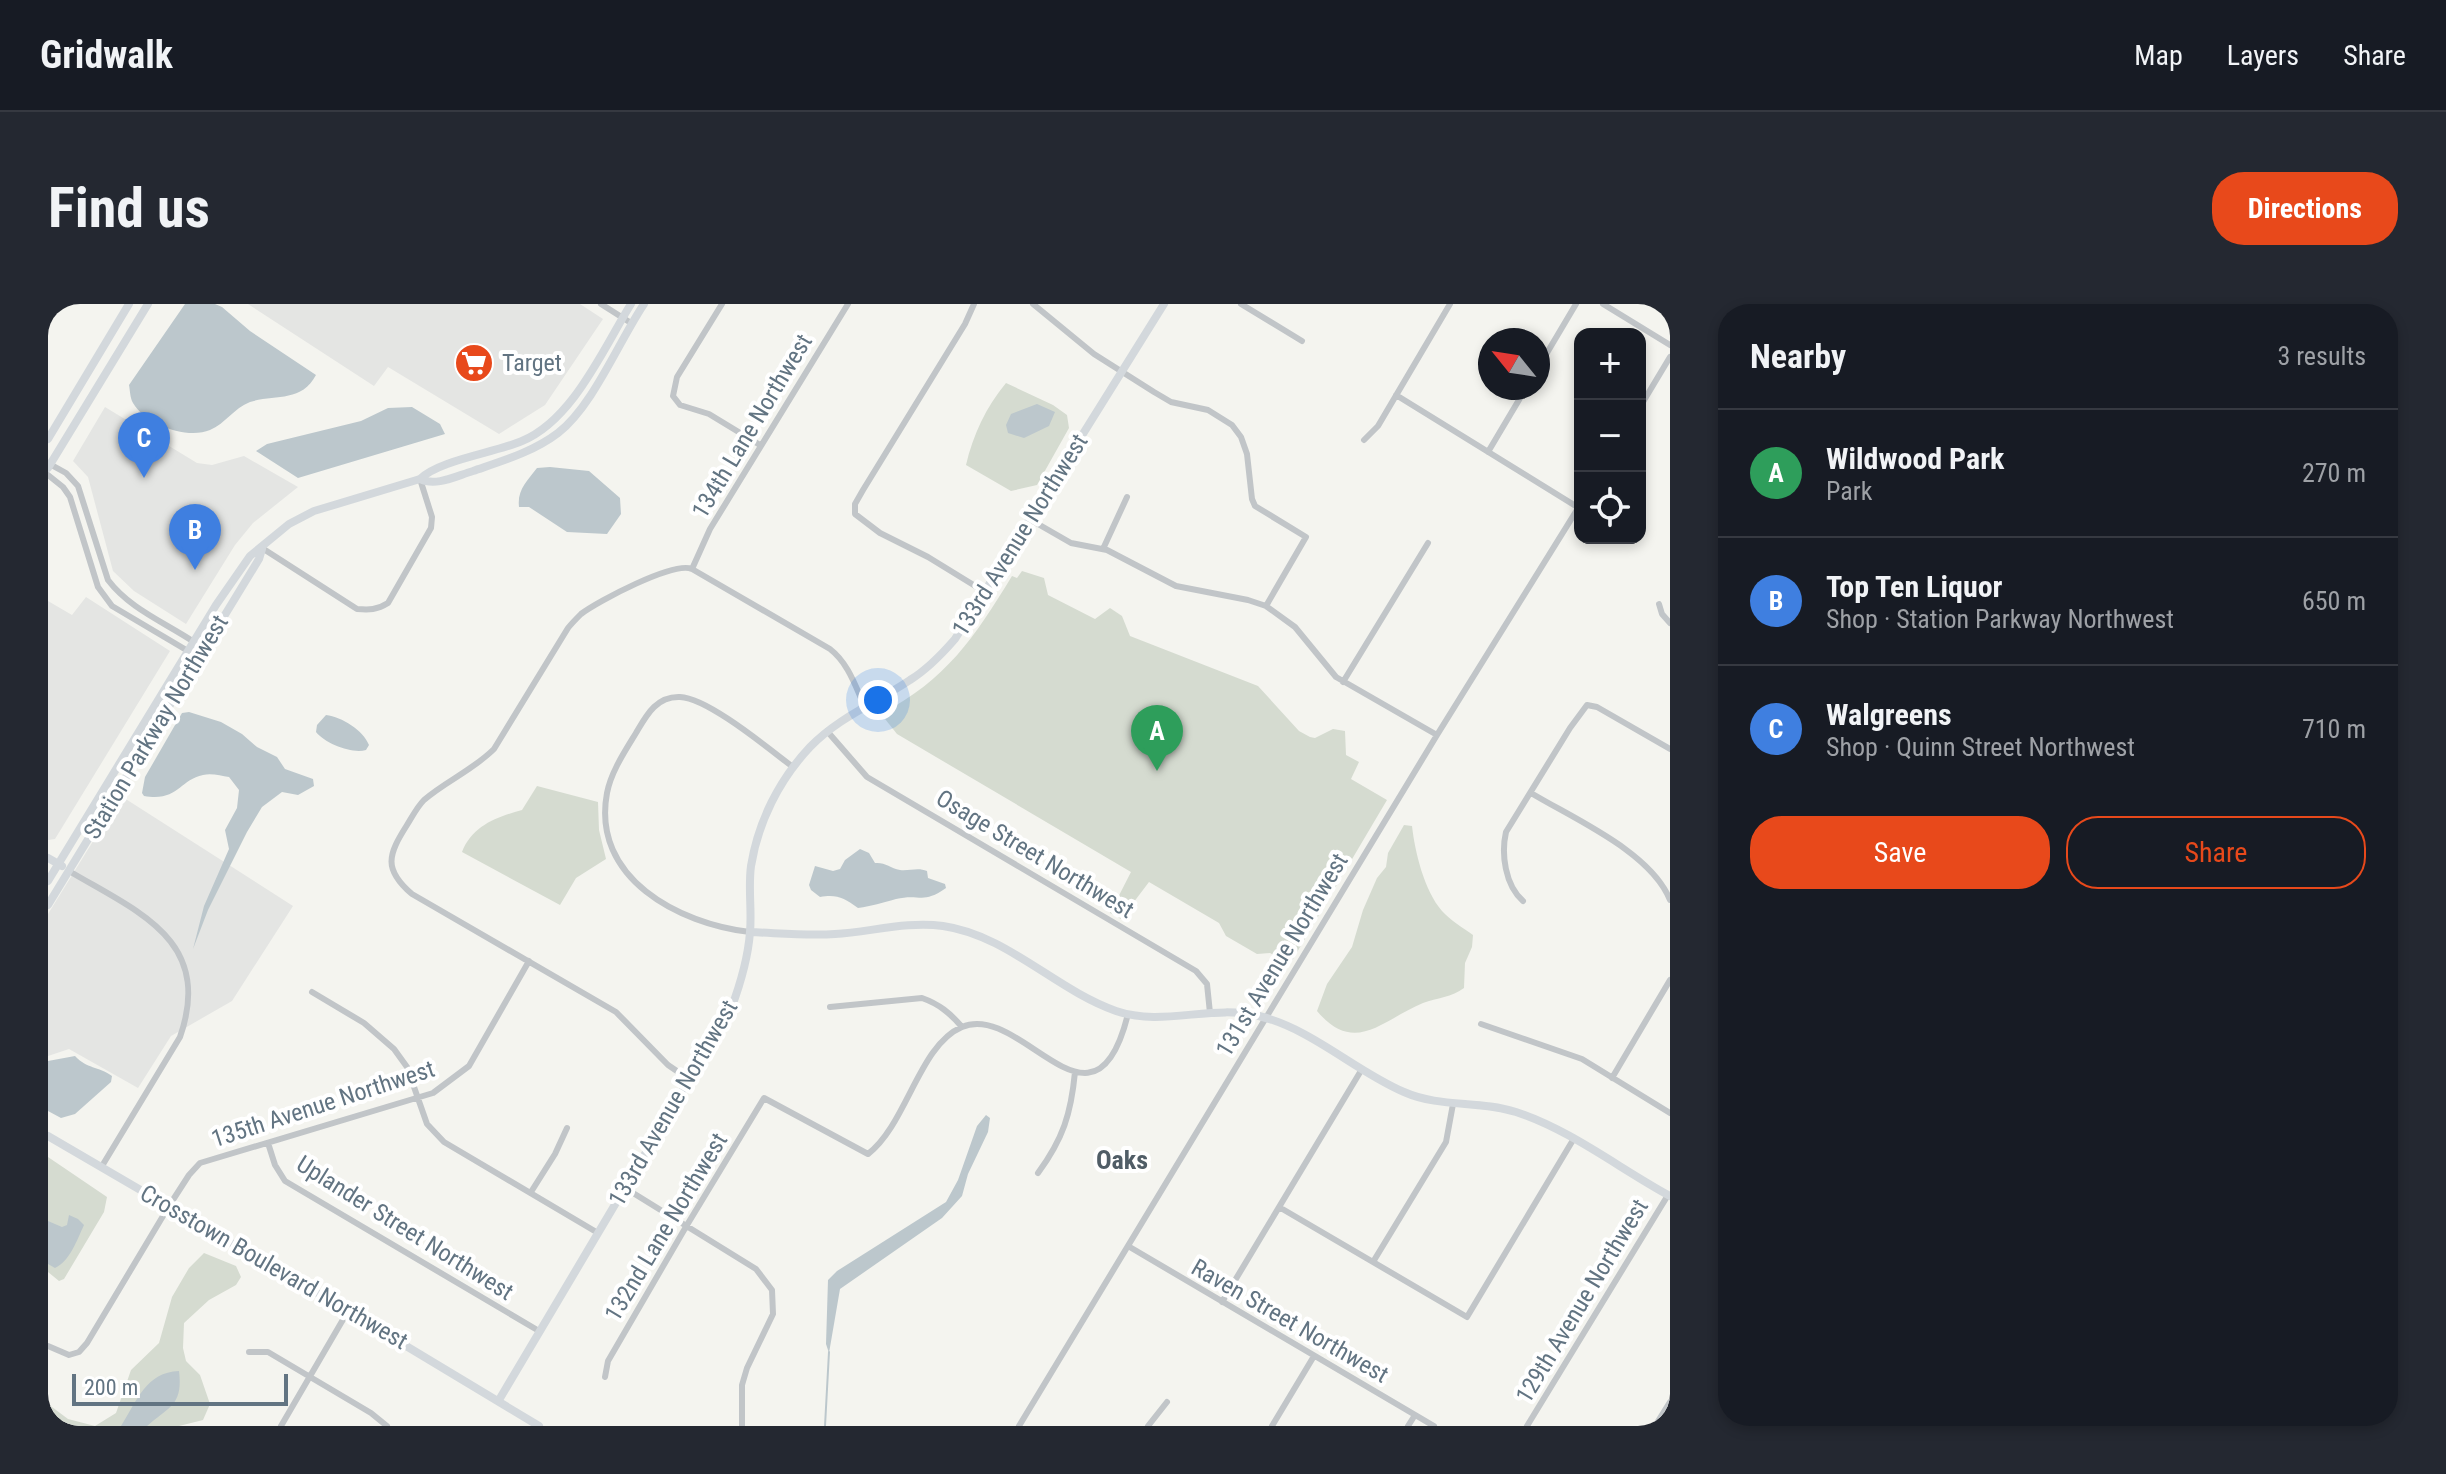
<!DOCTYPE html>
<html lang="en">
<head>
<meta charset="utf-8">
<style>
	body { margin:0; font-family:"Roboto Condensed",sans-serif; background:#242831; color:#f1f3f6 }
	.controls { position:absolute; right:24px; top:24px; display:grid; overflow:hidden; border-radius:16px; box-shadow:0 4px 12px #0003 }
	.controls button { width:72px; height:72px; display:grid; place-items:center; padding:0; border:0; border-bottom:2px solid #363941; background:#171b24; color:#f1f3f6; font:40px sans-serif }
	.compass { position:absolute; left:1430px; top:24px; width:72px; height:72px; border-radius:50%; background:#171b24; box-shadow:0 4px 12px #0003; rotate:300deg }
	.scale { position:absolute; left:24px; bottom:20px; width:216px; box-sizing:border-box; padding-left:8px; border:4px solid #627482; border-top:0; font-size:22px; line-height:28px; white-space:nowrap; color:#627482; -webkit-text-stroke:6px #fff; paint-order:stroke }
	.you { position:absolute; left:830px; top:396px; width:28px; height:28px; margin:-20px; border:6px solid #fff; border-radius:50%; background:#1a73e8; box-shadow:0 0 0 12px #1a73e833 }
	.badge { display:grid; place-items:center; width:52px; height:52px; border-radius:50%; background:#e8491b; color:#fff; font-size:26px; font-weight:700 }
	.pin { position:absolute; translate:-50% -66px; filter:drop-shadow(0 2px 4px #0008) }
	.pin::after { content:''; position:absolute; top:42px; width:28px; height:24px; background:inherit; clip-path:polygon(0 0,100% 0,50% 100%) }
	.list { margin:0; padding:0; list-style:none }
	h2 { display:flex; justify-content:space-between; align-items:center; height:104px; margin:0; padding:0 32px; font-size:34px }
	h2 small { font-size:26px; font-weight:400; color:#9ea1a6 }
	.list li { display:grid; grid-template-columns:52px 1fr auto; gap:24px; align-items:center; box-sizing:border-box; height:128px; padding:0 32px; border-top:2px solid #363941 }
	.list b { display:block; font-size:30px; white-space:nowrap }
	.list p { margin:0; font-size:26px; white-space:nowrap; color:#9ea1a6 }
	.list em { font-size:26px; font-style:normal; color:#9ea1a6 }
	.actions { display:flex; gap:16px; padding:24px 32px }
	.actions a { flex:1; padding:18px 0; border:2px solid #e8491b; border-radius:32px; text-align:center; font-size:28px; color:#e8491b }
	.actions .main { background:#e8491b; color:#fff }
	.icon { flex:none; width:44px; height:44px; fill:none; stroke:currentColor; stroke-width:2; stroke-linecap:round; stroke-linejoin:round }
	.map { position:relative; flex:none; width:1622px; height:1122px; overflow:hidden; border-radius:32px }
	header { display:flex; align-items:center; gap:48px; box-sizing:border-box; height:112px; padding:0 40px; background:#171b24; border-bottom:2px solid #363941 }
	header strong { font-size:38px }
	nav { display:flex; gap:44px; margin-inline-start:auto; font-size:28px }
	.intro { display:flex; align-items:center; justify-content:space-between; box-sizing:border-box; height:192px; padding:0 48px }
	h1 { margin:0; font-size:56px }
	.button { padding:20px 36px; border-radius:32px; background:#e8491b; color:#fff; font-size:28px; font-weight:700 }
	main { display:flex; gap:48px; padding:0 48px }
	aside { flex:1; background:#171b24; border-radius:32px; box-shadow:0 4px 12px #0003 }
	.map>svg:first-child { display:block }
	.built { fill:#e4e5e3 }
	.green { fill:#d5dbd0 }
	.water { fill:#bcc7cc }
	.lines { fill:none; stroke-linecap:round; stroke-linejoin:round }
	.stream { stroke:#bcc7cc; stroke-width:2 }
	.street { stroke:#c1c5c8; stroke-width:6 }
	.secondary { stroke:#d3d8dc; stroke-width:8 }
	.labels { text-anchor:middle; stroke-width:8; stroke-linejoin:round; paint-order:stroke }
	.poi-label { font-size:24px; fill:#627482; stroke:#fff; text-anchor:start }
	.street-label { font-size:24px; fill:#627482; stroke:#fff }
	.neighbourhood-label { font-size:26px; font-weight:bold; fill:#505d66; stroke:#fff }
</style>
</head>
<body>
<header>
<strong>Gridwalk</strong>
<nav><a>Map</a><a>Layers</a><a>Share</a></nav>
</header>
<div class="intro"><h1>Find us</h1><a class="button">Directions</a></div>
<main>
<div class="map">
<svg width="1622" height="1122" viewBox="0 0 1622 1122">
	<rect width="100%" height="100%" fill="#f4f4ef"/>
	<path class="built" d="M200 0H532L555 15 497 101 451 130 340 63 326 82Z
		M57 103 149 159 164 161 196 152 250 183 205 219 187 241 138 320 86 287 65 267 40 173 25 157Z
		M38 293 122 347 7 535 0 536V297L24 311Z
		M73 492 245 602 184 697 123 732 90 784 21 745 0 752V610Z"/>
	<path class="green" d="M958 79 1005 101 1019 111 1021 124 989 181 963 187 918 161C925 131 938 103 958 79Z
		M974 267 996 274 1000 291 1047 315 1062 304 1074 312 1082 332 1210 382 1251 427 1262 433 1267 434 1285 425 1297 427 1298 451 1311 458 1303 475 1339 496 1242 660 1222 649 1209 650 1178 632 1171 619 1101 578 1073 615 1062 609 1083 568 849 430 833 410C899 375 926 334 964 272L969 274Z
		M489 482 550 498 551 526 558 555 528 574 512 601 414 548C424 522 448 513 474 506Z
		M1356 521 1364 522C1367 548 1376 586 1394 607 1402 616 1415 624 1425 631L1424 643 1417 659 1416 684C1404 693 1389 694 1375 699 1334 716 1307 752 1269 707L1279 680 1304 643 1315 606 1329 574 1338 563 1340 549Z
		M0 853 59 893 56 908 16 975 11 977 0 968Z
		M156 949 188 962 193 973 188 981 161 996 136 1019 135 1044 138 1057 152 1071 162 1100 155 1116 131 1122H0V1100L20 1115 47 1122 68 1109 83 1066 111 1039 124 993 141 964Z"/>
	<path class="water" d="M137 0H167L174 3 202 27 268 71C253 99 227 90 202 98 186 104 177 120 162 126 139 136 97 120 85 99 82 94 82 86 81 81Z
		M989 100 1007 108 1001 122 976 134 960 129 958 121 963 110Z
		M364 103 392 120 397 130 250 174 208 147 219 140 313 117 340 104Z
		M502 163 541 167 572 194 573 210 559 230 519 228 481 203H471C469 186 479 177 489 164Z
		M141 408 173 418 194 430 209 443 229 453 237 465 265 475 266 482 250 491 234 488 214 503 199 528 160 606 145 645 156 602 181 545 177 526 189 504 191 486 181 473C173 472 164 469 155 471 131 476 130 498 96 492L94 489 97 473 134 409Z
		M278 411C294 413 315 426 321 441L318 446C304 450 278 440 268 428L269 421Z
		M812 545 821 549 827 559C837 558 842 564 852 566 862 567 870 563 879 567L880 574 897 580 898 584C874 601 872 589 848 595 834 599 824 602 810 604 796 594 789 590 772 593L763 586 761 581 767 562 785 567 792 565 797 556Z
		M27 752C39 765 50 762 64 772L63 778 27 810 13 814 0 807V757Z
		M938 811 942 814 940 828 920 870 914 892 894 914 792 985 781 1049 778 1040 780 976 789 967 898 898 910 876 929 822Z
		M21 911 30 915 36 921C29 936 22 957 7 964L0 960V917L14 923 19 921Z
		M131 1067C135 1101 122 1102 99 1122H73C89 1097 98 1068 131 1067Z"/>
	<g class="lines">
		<path class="stream" d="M777 1122 781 1048"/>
		<path class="street" d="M553 0 583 19
			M674 0 629 73 625 92 632 101 661 110 712 141
			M926 0 917 20 815 186 807 200V210L832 229 880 253 937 288
			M985 0 1046 50 1106 88 1123 98 1160 106 1184 121 1193 133 1199 150 1204 195 1207 202 1258 233 1218 302
			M1193 0 1254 37
			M1555 0 1622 41
			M1490 64 1528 0
			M1348 91 1531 204
			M1592 103 1622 53
			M1316 136 1330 122 1402 0
			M1440 148 1478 84
			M0 159 18 169 30 182 60 276C82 305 116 318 146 338L154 348
			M0 171 15 183 22 193 50 283 64 302 140 347 154 348
			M983 216 1023 239 1059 246 1128 282 1200 296 1218 302 1247 323 1288 373 1389 431
			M214 244 309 305C321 306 329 306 340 299L383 224 384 213 372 175
			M1055 245 1079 193
			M644 265 662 225 800 0
			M1611 300 1614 310 1622 319
			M1295 378 1380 239
			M779 427 819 473 1148 667 1159 680 1162 709
			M1483 489C1526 515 1603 548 1622 596
			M21 567C90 608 166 636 132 733L54 862
			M1475 597C1457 581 1453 550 1458 528L1522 424 1539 401 1549 403 1622 445
			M702 628C631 620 543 574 559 489 563 468 577 447 588 429 598 412 608 392 632 393 660 394 721 445 745 463
			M264 688 316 719 346 745 359 763 379 820 396 838 550 929
			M782 703 874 694C891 700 902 709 914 723
			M1433 720 1534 755 1622 809
			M1564 774 1622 676
			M642 776 620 761 568 708 364 590C335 565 340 551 359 521 364 513 369 503 376 496 398 477 425 466 446 445L520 324C524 319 529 314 533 310 550 297 626 257 644 265L782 345C800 359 807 381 816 401
			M220 839 227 861 237 877 491 1027
			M990 869C1015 835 1023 810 1027 768
			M577 884 708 965 724 986 725 1010 699 1064 694 1081V1122
			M483 888 507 850 519 824
			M1231 903 1419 1013 1525 836
			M1080 942 1386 1122
			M1325 958 1398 838 1405 800
			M1174 998 1314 765
			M0 1042 21 1051 31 1048 39 1039 121 902 141 871 152 859 385 789 421 762 481 657
			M201 1048H220L323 1109 339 1122
			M557 1073 560 1057 639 921 716 794 820 850C859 820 871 741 914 723 974 697 1046 848 1080 710
			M233 1122 300 1007
			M971 1122 1389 431 1532 201
			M1100 1122 1119 1098
			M1224 1122 1266 1052
			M1360 1122 1367 1111
			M1479 1122 1620 891
			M1607 1122 1622 1098"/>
		<path class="secondary" d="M0 135 81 0
			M0 164 100 0
			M372 175C388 183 408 172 425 167 454 157 485 148 510 129 545 102 571 37 596 0
			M0 554 14 562
			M0 577 168 301 202 252 241 220 266 207 372 175C391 156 446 149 474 137 525 116 555 45 583 0
			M0 601 211 255 214 245
			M702 628C730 629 759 632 787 630 822 628 859 617 895 622 959 631 1008 686 1068 707 1115 723 1164 700 1211 712 1264 725 1307 767 1356 788 1392 804 1431 796 1468 808 1523 826 1572 865 1622 892
			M0 832 300 1007 491 1122
			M451 1096 683 705C692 681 700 655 702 628 704 606 700 584 703 562 710 518 731 476 762 443 791 413 828 399 862 376 880 365 894 350 907 335L1116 0"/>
	</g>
	<defs>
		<symbol id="supermarket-disc" viewBox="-11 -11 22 22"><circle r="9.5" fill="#e8491b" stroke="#fff"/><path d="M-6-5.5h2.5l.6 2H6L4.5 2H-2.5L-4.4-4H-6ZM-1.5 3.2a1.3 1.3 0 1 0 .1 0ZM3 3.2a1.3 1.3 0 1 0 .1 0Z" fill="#fff"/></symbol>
	</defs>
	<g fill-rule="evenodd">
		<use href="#supermarket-disc" x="404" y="37" width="44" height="44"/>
	</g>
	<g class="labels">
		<g class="poi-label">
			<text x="454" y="67">Target</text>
		</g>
		<g class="street-label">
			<text transform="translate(704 122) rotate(-59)" y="8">134th Lane Northwest</text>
			<text transform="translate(972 231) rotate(-58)" y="8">133rd Avenue Northwest</text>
			<text transform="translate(108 423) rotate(-59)" y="8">Station Parkway Northwest</text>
			<text transform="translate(987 550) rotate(31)" y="8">Osage Street Northwest</text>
			<text transform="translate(1234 651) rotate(-59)" y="8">131st Avenue Northwest</text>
			<text transform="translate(625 799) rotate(-60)" y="8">133rd Avenue Northwest</text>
			<text transform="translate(275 800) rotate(-18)" y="8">135th Avenue Northwest</text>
			<text transform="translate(618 923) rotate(-59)" y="8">132nd Lane Northwest</text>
			<text transform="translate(357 924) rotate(32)" y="8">Uplander Street Northwest</text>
			<text transform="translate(226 963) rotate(30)" y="8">Crosstown Boulevard Northwest</text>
			<text transform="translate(1534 997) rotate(-59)" y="8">129th Avenue Northwest</text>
			<text transform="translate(1242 1017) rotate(30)" y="8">Raven Street Northwest</text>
		</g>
		<g class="neighbourhood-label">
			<text x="1074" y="865">Oaks</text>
		</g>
	</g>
</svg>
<div class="controls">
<button>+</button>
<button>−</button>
<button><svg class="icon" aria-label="locate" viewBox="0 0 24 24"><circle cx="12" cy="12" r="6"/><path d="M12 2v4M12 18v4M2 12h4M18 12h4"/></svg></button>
</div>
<svg class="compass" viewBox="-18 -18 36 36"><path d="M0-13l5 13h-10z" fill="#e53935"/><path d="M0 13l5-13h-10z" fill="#9ea1a6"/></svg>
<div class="scale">200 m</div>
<div class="you"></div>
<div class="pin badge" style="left:1109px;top:467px;background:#2e9e5b">A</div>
<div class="pin badge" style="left:147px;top:266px;background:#3f7fe0">B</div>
<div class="pin badge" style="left:96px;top:174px;background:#3f7fe0">C</div>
</div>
<aside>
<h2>Nearby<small>3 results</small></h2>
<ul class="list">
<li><span class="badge" style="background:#2e9e5b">A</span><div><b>Wildwood Park</b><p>Park</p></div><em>270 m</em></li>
<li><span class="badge" style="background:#3f7fe0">B</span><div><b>Top Ten Liquor</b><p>Shop · Station Parkway Northwest</p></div><em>650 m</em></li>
<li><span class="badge" style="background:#3f7fe0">C</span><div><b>Walgreens</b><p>Shop · Quinn Street Northwest</p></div><em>710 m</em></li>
</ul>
<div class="actions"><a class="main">Save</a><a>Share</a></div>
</aside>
</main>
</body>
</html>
